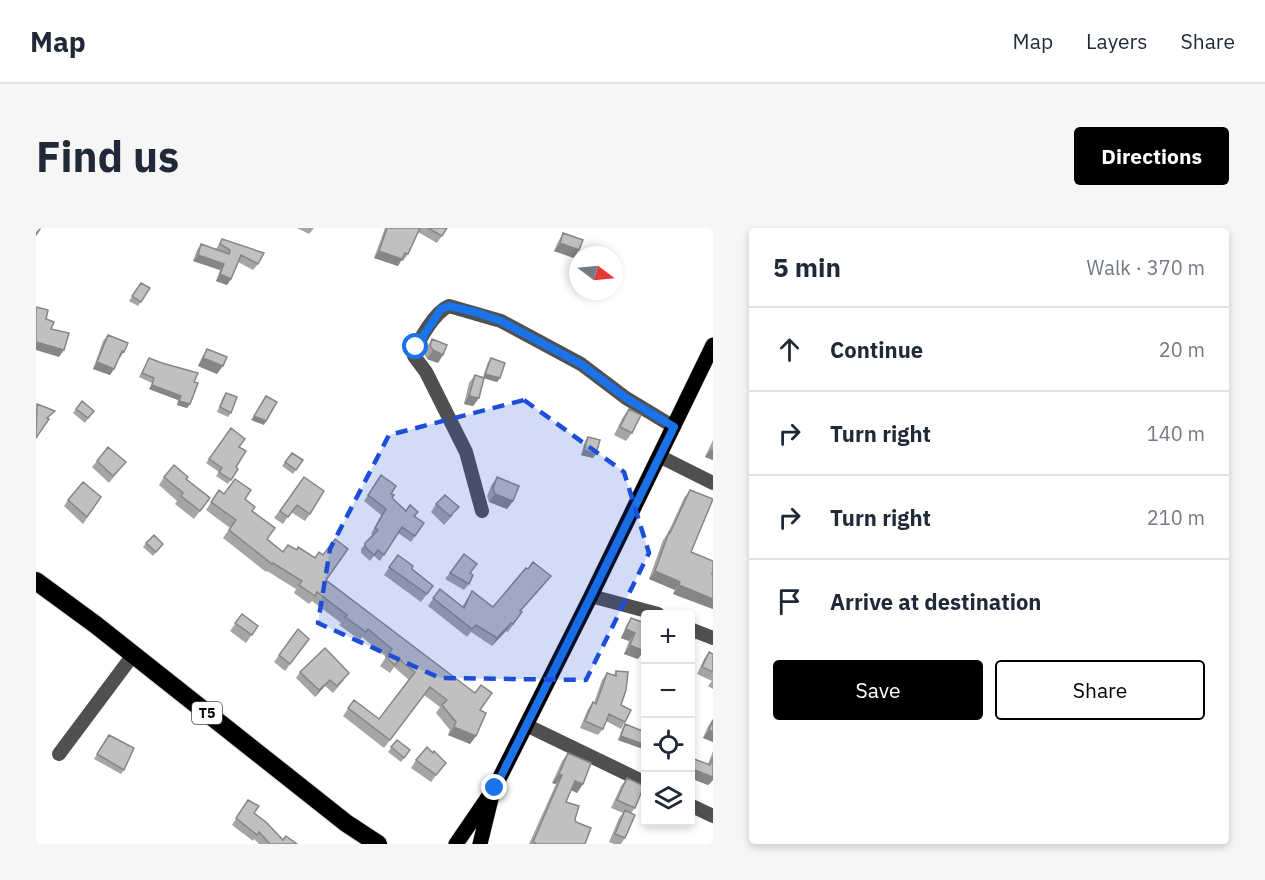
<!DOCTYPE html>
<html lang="en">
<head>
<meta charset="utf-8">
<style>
	body { margin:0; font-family:"IBM Plex Sans",sans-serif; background:#f6f6f7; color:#1f2937 }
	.controls { position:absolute; right:18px; bottom:18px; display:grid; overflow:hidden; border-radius:6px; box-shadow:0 3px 9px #0003 }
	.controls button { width:54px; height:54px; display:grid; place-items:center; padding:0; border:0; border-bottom:2px solid #e0e1e3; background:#fff; color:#1f2937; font:30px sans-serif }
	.compass { position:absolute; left:533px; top:18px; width:54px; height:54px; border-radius:50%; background:#fff; box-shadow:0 3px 9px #0003; rotate:106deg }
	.stop { position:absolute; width:18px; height:18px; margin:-14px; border:4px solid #1a73e8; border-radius:50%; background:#fff }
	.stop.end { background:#1a73e8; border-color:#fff; box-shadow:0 2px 6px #0008 }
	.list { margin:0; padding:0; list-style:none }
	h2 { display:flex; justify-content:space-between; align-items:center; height:78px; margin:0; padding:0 24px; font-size:26px }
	h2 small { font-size:20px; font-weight:400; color:#747a83 }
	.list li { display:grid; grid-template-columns:39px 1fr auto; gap:18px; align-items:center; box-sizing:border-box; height:84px; padding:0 24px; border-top:2px solid #e0e1e3 }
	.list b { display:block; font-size:22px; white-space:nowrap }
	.list em { font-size:20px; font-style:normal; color:#747a83 }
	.actions { display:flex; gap:12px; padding:18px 24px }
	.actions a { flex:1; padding:14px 0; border:2px solid #000; border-radius:6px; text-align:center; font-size:21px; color:#000 }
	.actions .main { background:#000; color:#fff }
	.icon { flex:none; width:33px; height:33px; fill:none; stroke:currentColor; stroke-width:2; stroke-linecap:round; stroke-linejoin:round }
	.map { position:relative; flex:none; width:677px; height:616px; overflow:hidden; border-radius:6px }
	header { display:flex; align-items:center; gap:36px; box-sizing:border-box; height:84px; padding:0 30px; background:#fff; border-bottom:2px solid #e0e1e3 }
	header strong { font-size:28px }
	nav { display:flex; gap:33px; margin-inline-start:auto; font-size:21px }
	.intro { display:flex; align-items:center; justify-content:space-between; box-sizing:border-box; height:144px; padding:0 36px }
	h1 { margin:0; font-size:42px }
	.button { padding:15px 27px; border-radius:6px; background:#000; color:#fff; font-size:21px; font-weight:700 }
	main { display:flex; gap:36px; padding:0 36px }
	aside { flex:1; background:#fff; border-radius:6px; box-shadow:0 3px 9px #0003 }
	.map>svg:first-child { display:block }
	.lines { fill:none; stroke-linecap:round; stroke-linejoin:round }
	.major-casing { stroke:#dbdbdb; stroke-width:16 }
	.highway-casing { stroke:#dbdbdb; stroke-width:20 }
	.minor { stroke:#505050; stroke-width:14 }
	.major { stroke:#000; stroke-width:15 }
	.highway { stroke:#000; stroke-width:18 }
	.wall { fill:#a5a5a5 }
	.shaded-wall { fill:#868686 }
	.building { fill:#c0c0c0; stroke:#868686; stroke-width:1.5 }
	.route { stroke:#1a73e8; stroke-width:8 }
	.marked { fill:#1d4ed8; fill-opacity:0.2; stroke:#1d4ed8; stroke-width:4.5; stroke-dasharray:12 8; stroke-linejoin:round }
	.labels { text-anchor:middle; stroke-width:4.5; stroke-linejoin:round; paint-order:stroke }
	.shield { fill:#fff; stroke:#4c4c4c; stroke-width:1.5 }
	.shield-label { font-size:14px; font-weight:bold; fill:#000 }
</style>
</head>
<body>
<header>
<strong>Map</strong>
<nav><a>Map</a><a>Layers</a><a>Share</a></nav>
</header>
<div class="intro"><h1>Find us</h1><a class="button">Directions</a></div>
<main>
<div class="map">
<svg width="677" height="616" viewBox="0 0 677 616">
	<rect width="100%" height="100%" fill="#fff"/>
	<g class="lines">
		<defs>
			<path id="major" d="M420 616 459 559 555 368 677 117
				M444 616 455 571"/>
			<path id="highway" d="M0 353 60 397 310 595 342 616"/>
		</defs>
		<use href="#major" class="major-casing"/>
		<use href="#highway" class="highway-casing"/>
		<path class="minor" d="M623 228 677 255
			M446 283 430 224 390 144 378 128C381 113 399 84 413 78L465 93 545 136 590 170 638 199
			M555 368 622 386
			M654 401 677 410
			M490 497 610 555
			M23 526 97 427
			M654 577 677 588"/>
		<use href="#major" class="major"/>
		<use href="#highway" class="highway"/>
	</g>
	<path class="wall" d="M261 0H278L273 6Z
		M349 0H411L401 15 382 4 372 26 367 33H365L362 38 338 30Z
		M527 5 538 30 518 23 522 14Z
		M186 11 222 36 217 42 202 34 195 51 191 57 180 53 184 42 157 33 161 22 165 16 180 21Z
		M105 55 114 60 102 78 93 73Z
		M72 107 88 124 84 130H83L78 141 74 147 57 141 67 113Z
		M396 111 402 135 391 131 388 126 391 119Z
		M171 121 181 146 162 138 166 129Z
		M113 130 158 154 154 176 151 180 141 177 142 172 113 161 116 155 103 149Z
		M455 130 464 150 461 154 448 150 443 170 437 178 428 176 433 155 439 147 447 149 452 134Z
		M190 165 195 185 192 189 181 184 187 169Z
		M46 173 58 183 49 195 37 185Z
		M593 181 596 205 590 213 578 207 587 189Z
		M195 200 203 219 200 239 202 241 192 256 180 248 183 244 170 235Z
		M552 209 557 230 545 227 549 213Z
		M677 212V232L669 229Z
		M256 225 267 232 257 246 246 238Z
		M61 233 85 240 73 255 56 239Z
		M345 247 355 266 356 270 370 283 382 284 379 288 388 295 375 314 362 305 344 333 338 328 334 333 325 325V321L337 307 335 306 345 287 328 273Z
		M128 249 174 270 158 291 139 276 141 273 123 257Z
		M268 249 274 286 269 293 255 284 247 296 238 290Z
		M461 249 477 273 471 281 453 274 451 268 455 258Z
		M183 262 188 266 209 271 231 311 247 324 290 352 444 482 440 508 434 516 412 507 414 502 400 485 404 479 388 467 348 520 307 488 318 472 343 491 373 452 358 439 354 445 344 438 350 429 326 409 324 412 303 397 305 395 276 373 273 376 258 365 260 361 231 343 230 344 187 310 194 300 170 282Z
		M654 262 655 324 677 346V381L637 366 639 362 613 351 627 312 632 305 648 270Z
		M65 269 47 296 28 278 32 272Z
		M400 276 417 287 408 297 395 284Z
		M110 315 127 316 117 328 107 319Z
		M428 326 433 356 428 362 409 351Z
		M362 327 376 341 397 358 385 374 348 347Z
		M509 355 485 383 486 384 472 404 470 403 456 418 435 404 431 409 392 378 404 361 426 379 436 363 457 379Z
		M206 386 222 398 210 415 194 403Z
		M595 390 602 431 588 426 593 413 585 410 590 398Z
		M262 401 273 411 249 443 238 434Z
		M673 424 677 426V461L672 458 676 453 661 446 668 431Z
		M580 443 585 477 589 494 585 501 570 493 567 501 562 507 544 500 552 481 557 474 558 475 566 452 571 445 578 447Z
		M264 444 308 452 297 465 289 458 279 469 260 450Z
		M677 491V514L667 510 672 498Z
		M589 496 607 521 582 512 586 501Z
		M73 507 88 542 85 546 58 531Z
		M361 512 374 522 365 534 352 524Z
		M677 523V552L672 557 654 550V535L658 531 672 536Z
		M532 525 547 556 541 565 535 562 530 574 539 591 549 616H493L520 556 516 555 526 533Z
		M380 532 404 542 395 554 375 540Z
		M591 550 599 580 595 585 589 610 585 616H578L573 614 583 590 587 585 575 580 585 558Z
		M212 572 218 585 247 612 261 616H223L218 611 217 613 196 597Z"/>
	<path class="shaded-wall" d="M524 15 543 22 538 30 518 23Z
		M343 23 366 31 362 38 338 30Z
		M162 27 188 36 184 42 157 33Z
		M184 46 195 51 191 57 180 53Z
		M0 114 28 122 23 129 0 122Z
		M397 122 407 127 402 135 391 131Z
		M167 130 187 138 181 146 162 138Z
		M61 134 78 141 74 147 57 141Z
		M449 146 464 150 461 154 447 150Z
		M116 157 145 168 142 172 113 161Z
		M433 168 443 170 437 178 428 176Z
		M143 173 154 176 151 180 141 177Z
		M218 188 230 193 228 197 215 192Z
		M675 221 677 222V232L669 229Z
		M548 222 560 226 557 230 545 227Z
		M459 266 477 273 471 281 453 274Z
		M619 343 644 354 639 362 613 351Z
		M643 357 677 371V381L637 366Z
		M475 395 470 403 456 418 461 410Z
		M590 401 599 405 593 413 585 410Z
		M594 417 608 423 602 431 588 426Z
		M294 452 289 458 279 469 283 462Z
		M418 499 440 508 434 516 412 507Z
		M673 502 677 504V514L667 510Z
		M585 508 609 517V518L607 521 582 512Z
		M654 540 677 548V552L672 557 654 550Z
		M523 546 526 547 520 556 516 555Z
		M539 553 547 556 541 565 533 561Z"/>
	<path class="building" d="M0 0 4 1 0 7Z
		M351 0H384L372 26 369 25 366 31 343 23Z
		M392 0H411L406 8Z
		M527 5 547 12 543 22 524 15Z
		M186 11 228 25 222 36 205 27 195 51 184 46 188 36 162 27 165 16 193 26 194 22 184 16Z
		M105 55 114 60 105 74 96 68Z
		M0 79 12 82 10 91 18 94 15 101 33 105 28 122 0 114Z
		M72 107 92 115 88 124 86 123 78 141 61 134Z
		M396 111 411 117 407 127 397 122 394 118Z
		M171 121 191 129 187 138 167 130Z
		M113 130 126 135 162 145 158 154 162 155 154 176 143 173 145 168 116 157 118 150 106 145Z
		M455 130 469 135 464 150 449 146Z
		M439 147 448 150 443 170 433 168Z
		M190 165 201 169 195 185 184 179Z
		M230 168 241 174 230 193 218 188Z
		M46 173 58 183 52 190 40 181Z
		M1 176 19 183 11 190 13 191 0 210Z
		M593 181 605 187 596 205 584 199Z
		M195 200 209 211 203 219 210 223 200 239 202 241 195 252 183 244 186 240 173 231Z
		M552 209 564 212 560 226 548 222Z
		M72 219 90 234 77 248 61 233Z
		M256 225 267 232 260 242 249 234Z
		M138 237 152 249 150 251 174 270 164 283 145 268 147 265 128 249Z
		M345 247 360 258 355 266 358 267 356 270 370 283 374 277 382 284 378 288 388 295 379 308 366 299 348 327 342 322 338 327 329 319V315L342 302 339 300 350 281 332 267Z
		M268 249 288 263 274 286 261 277 252 289 244 283Z
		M461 249 483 258 477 273 459 266 457 260Z
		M199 251 215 262 209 271 219 279 216 283 239 300 231 311 247 324 252 317 261 322 262 319 279 330 283 324 287 327 299 311 312 321 290 352 439 465 445 457 456 465 444 482 450 485 440 508 418 499 420 494 406 477 411 472 394 459 354 512 312 480 318 472 343 491 379 444 363 431 359 437 350 429 356 421 332 401 330 404 309 389 311 387 281 364 279 368 263 357 266 353 237 335 236 336 193 302 200 292 175 274 183 262 188 266Z
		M47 254 65 269 51 289 32 272Z
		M654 262 677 271 655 324 677 333V343L676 346H677V371L643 357 644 354 619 343 633 304 634 305Z
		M409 267 423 279 414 288 400 276Z
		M118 307 127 316 120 324 110 315Z
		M428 326 441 336 434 345 437 347 433 356 414 345Z
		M362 327 377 338 376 341 397 358 391 366 353 339Z
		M497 334 515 348 484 383 486 384 477 396 475 395 461 410 440 397 436 401 397 370 404 361 428 380 436 363 457 379 490 340 492 341Z
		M206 386 222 398 216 407 199 395Z
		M595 390 609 395V420L608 423 594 417 599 405 590 401Z
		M262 401 273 411 254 436 243 427Z
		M289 420 313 445 301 458 294 452 283 462 264 444Z
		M673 424 677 426V444L666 439Z
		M580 443 592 444 590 462 585 477 595 482 589 494 573 486 567 501 549 493 557 474 560 476 571 445 580 448Z
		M677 492V504L673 502Z
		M589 496 609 504V517L585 508Z
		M73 507 98 520 88 542 61 526Z
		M361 512 374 522 368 530 355 519Z
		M391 519 397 525 398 523 410 535 400 547 380 532Z
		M532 525 555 535 547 556 539 553 530 574 543 578 539 591 540 594 555 600 549 616H501L497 614 526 547 523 546Z
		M677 529V549L654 540 658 531 674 537Z
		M591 550 608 558 599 580 581 572Z
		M212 572 223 578 218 585 230 594 247 612 250 608 261 616H234L223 604 221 607 200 590Z
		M589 582 599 587 589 610 579 606Z"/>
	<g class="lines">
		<path class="route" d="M380 119 405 81 413 78 439 84 465 93 545 136 590 170 638 199 555 368 459 560"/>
	</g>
	<path class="marked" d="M488 172 588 244 613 325 550 452 404 450 282 395 294 321 353 207Z"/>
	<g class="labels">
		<rect class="shield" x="156" y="474" width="30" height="22" rx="4.5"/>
		<g class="shield-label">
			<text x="171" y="490">T5</text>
		</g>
	</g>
</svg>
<div class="controls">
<button>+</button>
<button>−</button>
<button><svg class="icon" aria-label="locate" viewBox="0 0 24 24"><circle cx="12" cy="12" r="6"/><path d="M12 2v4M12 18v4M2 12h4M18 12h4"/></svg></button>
<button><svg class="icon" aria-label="layers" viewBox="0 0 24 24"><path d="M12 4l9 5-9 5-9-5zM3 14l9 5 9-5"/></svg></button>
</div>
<svg class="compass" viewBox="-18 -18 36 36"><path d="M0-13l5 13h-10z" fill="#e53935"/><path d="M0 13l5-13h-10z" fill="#747a83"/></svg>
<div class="stop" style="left:380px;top:119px"></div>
<div class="stop end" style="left:459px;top:560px"></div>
</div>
<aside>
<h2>5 min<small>Walk · 370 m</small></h2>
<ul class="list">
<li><svg class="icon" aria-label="ahead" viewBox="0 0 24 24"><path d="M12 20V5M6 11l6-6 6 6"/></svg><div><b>Continue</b></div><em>20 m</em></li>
<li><svg class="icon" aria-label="right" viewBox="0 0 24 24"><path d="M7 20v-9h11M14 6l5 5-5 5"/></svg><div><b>Turn right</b></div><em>140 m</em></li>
<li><svg class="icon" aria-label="right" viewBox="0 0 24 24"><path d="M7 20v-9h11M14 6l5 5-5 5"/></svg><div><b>Turn right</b></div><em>210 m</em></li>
<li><svg class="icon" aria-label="arrive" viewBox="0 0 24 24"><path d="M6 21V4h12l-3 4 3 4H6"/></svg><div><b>Arrive at destination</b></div></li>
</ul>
<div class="actions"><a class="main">Save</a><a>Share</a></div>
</aside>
</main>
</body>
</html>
